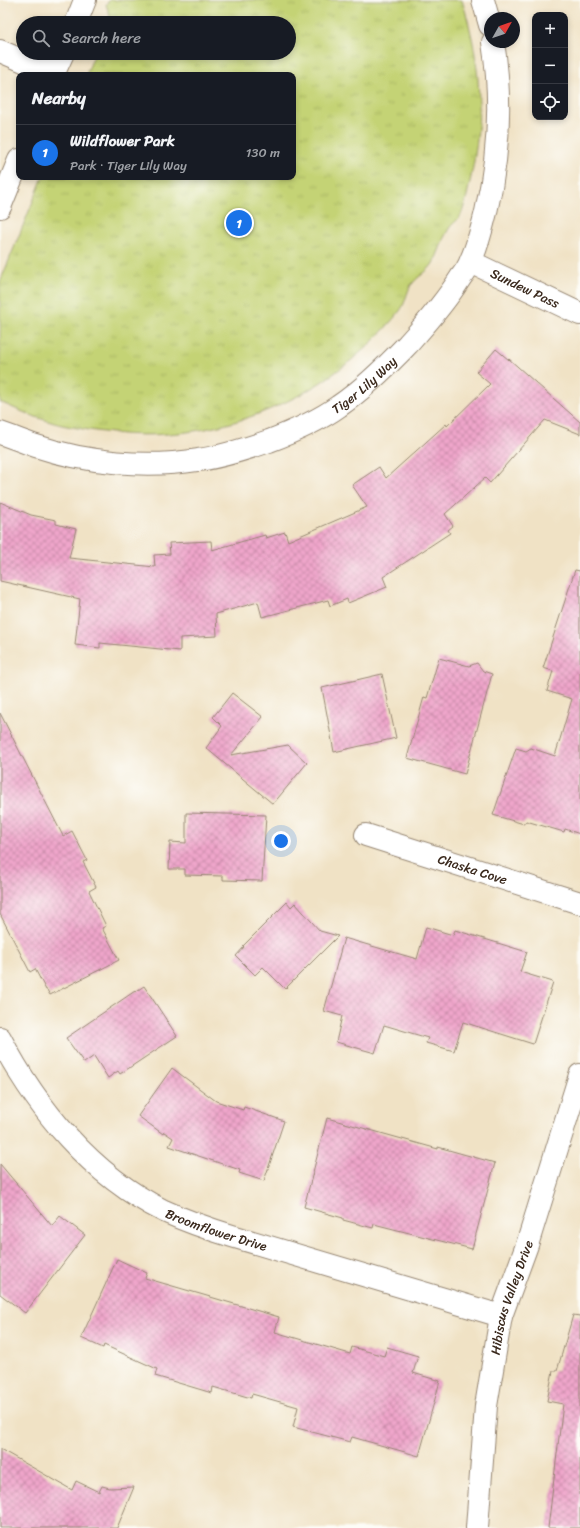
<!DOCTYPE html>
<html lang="en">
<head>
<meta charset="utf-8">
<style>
	body { margin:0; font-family:Sriracha,sans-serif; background:#242831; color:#f1f3f6 }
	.controls { position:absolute; right:12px; top:12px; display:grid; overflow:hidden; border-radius:8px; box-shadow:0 2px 6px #0003 }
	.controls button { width:36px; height:36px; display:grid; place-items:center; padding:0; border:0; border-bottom:1px solid #363941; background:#171b24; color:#f1f3f6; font:20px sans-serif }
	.compass { position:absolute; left:484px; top:12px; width:36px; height:36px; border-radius:50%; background:#171b24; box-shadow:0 2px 6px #0003; rotate:50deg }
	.you { position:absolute; left:281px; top:841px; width:14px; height:14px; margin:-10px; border:3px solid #fff; border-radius:50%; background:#1a73e8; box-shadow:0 0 0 6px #1a73e833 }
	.badge { display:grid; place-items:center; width:26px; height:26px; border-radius:50%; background:#1a73e8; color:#fff; font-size:13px; font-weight:700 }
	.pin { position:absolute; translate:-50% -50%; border:2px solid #fff; box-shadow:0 1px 4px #0006 }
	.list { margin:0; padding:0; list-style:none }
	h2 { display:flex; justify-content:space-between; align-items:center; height:52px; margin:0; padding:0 16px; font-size:17px }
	h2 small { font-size:13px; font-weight:400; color:#9ea1a6 }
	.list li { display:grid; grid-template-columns:26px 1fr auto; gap:12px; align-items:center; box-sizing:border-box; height:56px; padding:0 16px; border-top:1px solid #363941 }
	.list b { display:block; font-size:15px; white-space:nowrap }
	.list p { margin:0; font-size:13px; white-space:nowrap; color:#9ea1a6 }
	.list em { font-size:13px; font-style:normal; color:#9ea1a6 }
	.icon { flex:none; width:22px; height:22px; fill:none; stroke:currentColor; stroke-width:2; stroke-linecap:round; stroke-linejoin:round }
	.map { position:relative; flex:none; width:580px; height:1528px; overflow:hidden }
	.search { position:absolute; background:#171b24; box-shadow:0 2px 6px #0003; left:16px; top:16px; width:280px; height:44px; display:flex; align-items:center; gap:10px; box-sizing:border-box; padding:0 14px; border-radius:22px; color:#9ea1a6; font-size:15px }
	.panel { position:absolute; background:#171b24; box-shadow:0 2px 6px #0003; left:16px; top:72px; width:280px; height:108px; border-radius:8px }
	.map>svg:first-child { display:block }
	.grass { fill:url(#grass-tufts); stroke:#807e4a }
	.building { fill:url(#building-cross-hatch) }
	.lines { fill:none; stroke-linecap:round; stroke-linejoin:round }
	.minor-casing { stroke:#968672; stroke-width:24 }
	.minor { stroke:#fff; stroke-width:22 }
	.labels { text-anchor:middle; stroke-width:3; stroke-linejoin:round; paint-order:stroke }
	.street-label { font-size:13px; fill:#3b2a1e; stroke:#fdfcf7 }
</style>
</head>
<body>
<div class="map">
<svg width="580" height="1528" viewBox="0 0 580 1528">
	<defs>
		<pattern id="grass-tufts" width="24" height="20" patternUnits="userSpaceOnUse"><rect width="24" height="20" fill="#c4d375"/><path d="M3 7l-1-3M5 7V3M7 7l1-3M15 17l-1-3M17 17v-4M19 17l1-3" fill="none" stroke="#a9b565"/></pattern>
		<pattern id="building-cross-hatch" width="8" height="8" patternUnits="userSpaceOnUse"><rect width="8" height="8" fill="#efa6cb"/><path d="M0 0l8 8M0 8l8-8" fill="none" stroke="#c387a4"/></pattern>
	</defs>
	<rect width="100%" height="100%" fill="#fdfcf7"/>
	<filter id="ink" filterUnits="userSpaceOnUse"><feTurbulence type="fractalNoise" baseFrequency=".025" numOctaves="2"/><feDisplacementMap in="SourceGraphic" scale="8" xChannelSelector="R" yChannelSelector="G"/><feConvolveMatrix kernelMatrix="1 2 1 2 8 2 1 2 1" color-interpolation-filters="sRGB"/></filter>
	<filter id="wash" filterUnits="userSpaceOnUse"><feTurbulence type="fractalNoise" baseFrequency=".012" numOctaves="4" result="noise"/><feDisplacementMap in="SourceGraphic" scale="16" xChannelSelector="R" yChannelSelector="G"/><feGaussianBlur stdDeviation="0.9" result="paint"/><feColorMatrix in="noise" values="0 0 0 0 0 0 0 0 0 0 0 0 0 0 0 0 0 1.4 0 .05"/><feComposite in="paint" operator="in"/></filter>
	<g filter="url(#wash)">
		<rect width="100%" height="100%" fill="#f0e2c5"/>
		<path class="grass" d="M109 0H462C481 60 484 115 471 177 468 190 466 203 461 215 458 221 451 224 448 230 441 241 439 255 432 265 426 273 418 276 412 284 406 292 406 304 399 312 343 382 257 428 167 434 133 437 96 432 62 425 41 420 20 411 0 402V282L43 177H293V75H86L95 53H289V23H107L110 15 106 5Z"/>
		<g id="blocks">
			<path class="building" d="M496 349 509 360V359L580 422V434L545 420 490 483 485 478 445 514 453 526 448 530 450 533 383 577 387 587 348 603 347 599 330 606 328 600 262 617 258 602 216 614 217 636 180 638V651L100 643V648L75 645 80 599 0 581V502L31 515 56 520V524L76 529 69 558 155 567 154 555 170 554 169 543 211 541 212 550 265 535 266 538 285 532 288 541 367 507 352 485 379 467 386 478 446 424 447 426 490 384 476 372Z
				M575 570 580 571V834L565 829 564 832 526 821 524 824 493 815 516 748 526 751 531 748 555 756 572 699 547 691 553 671 543 668Z
				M439 658 469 666 477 663 483 671 492 674 465 774 407 758 424 697 427 698Z
				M382 674 396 738 334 752 322 688Z
				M232 693 263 717 231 755 288 745 307 763 273 804 206 748 222 726 213 717Z
				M0 713 63 836 72 831 87 860 83 862 96 887 89 891 106 926 102 928 119 960 50 995 47 990H46L35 969 30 972 0 914Z
				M186 813 266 815 262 881 223 880V876L185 875V869H169L170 842 186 843Z
				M287 902 291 907 295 903 320 931 338 936 285 989 263 967 255 975 236 956 244 947 243 946Z
				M426 927 453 935 455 930 527 952 520 972 553 982 533 1044 463 1022 454 1051 426 1043 428 1038 384 1025 375 1053 336 1042 342 1016 324 1011 344 938 417 959Z
				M144 986 177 1036 120 1074 118 1071 108 1078 94 1056 84 1063 66 1038 135 991V992Z
				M172 1068 216 1101 243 1110 244 1107 284 1121 264 1181 239 1173 240 1170 169 1146 173 1138 164 1132 163 1134 138 1116Z
				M327 1118 438 1149V1147L495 1163 472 1249 374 1224 373 1228 343 1220V1218L304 1207Z
				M0 1164 52 1226 60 1216 85 1235 25 1313 0 1294Z
				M117 1259 147 1273 145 1278 279 1317 275 1332 350 1354 352 1347 384 1356 387 1347 418 1356 413 1373 440 1381 419 1456 352 1437 350 1442 293 1427 298 1407 252 1394 251 1398 213 1387 212 1393 155 1376 157 1369 104 1345 103 1348 81 1338Z
				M573 1315 580 1316V1528H548L563 1404 547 1401 553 1371H557Z
				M0 1449 72 1490 76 1481 99 1492 102 1486 110 1488 134 1487 117 1528H0Z"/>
		</g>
	</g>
	<g filter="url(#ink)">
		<use href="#blocks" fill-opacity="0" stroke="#968672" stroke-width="1"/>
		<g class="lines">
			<defs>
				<g id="minor">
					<path d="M483 0 490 25"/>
					<path d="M76 23 85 0"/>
					<path d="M0 51 54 74"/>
					<path d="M53 75 63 53"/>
					<path d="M0 207 19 160"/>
					<path id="s1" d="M471 262 580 314"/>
					<path id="s2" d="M0 433C12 437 24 442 36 446 87 463 146 468 198 460 222 457 246 449 269 441 293 432 318 421 339 406 364 389 387 366 408 344 427 323 446 301 461 277 465 272 469 266 471 260 478 245 482 228 486 212 499 156 502 99 493 42"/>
					<path id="s3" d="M366 835 580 903"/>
					<path id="s4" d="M0 1038C37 1109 91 1175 164 1211 186 1221 209 1229 232 1236L501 1316"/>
					<path id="s5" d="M477 1528 486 1406 501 1316 527 1245 580 1075"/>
				</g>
			</defs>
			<use href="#minor" class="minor-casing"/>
			<use href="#minor" class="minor"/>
		</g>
	</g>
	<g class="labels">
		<g class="street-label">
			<text dy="5" stroke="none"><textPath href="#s1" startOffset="60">Sundew Pass</textPath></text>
			<text dy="5" stroke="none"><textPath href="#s2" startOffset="387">Tiger Lily Way</textPath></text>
			<text dy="5" stroke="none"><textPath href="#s3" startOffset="112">Chaska Cove</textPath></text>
			<text dy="5" stroke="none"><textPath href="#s4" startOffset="298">Broomflower Drive</textPath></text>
			<text dy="5" stroke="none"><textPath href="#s5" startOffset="234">Hibiscus Valley Drive</textPath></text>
		</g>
	</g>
</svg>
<div class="controls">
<button>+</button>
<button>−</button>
<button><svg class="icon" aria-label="locate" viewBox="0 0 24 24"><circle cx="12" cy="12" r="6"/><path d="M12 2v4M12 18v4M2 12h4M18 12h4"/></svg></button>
</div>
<svg class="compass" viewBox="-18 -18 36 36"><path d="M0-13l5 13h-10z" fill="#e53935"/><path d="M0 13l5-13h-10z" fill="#9ea1a6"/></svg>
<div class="you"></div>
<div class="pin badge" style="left:239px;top:223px">1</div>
<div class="search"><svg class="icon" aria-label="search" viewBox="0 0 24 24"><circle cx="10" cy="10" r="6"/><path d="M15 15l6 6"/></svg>Search here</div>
<section class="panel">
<h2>Nearby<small></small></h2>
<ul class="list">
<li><span class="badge">1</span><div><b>Wildflower Park</b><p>Park · Tiger Lily Way</p></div><em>130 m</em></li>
</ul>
</section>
</div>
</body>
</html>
